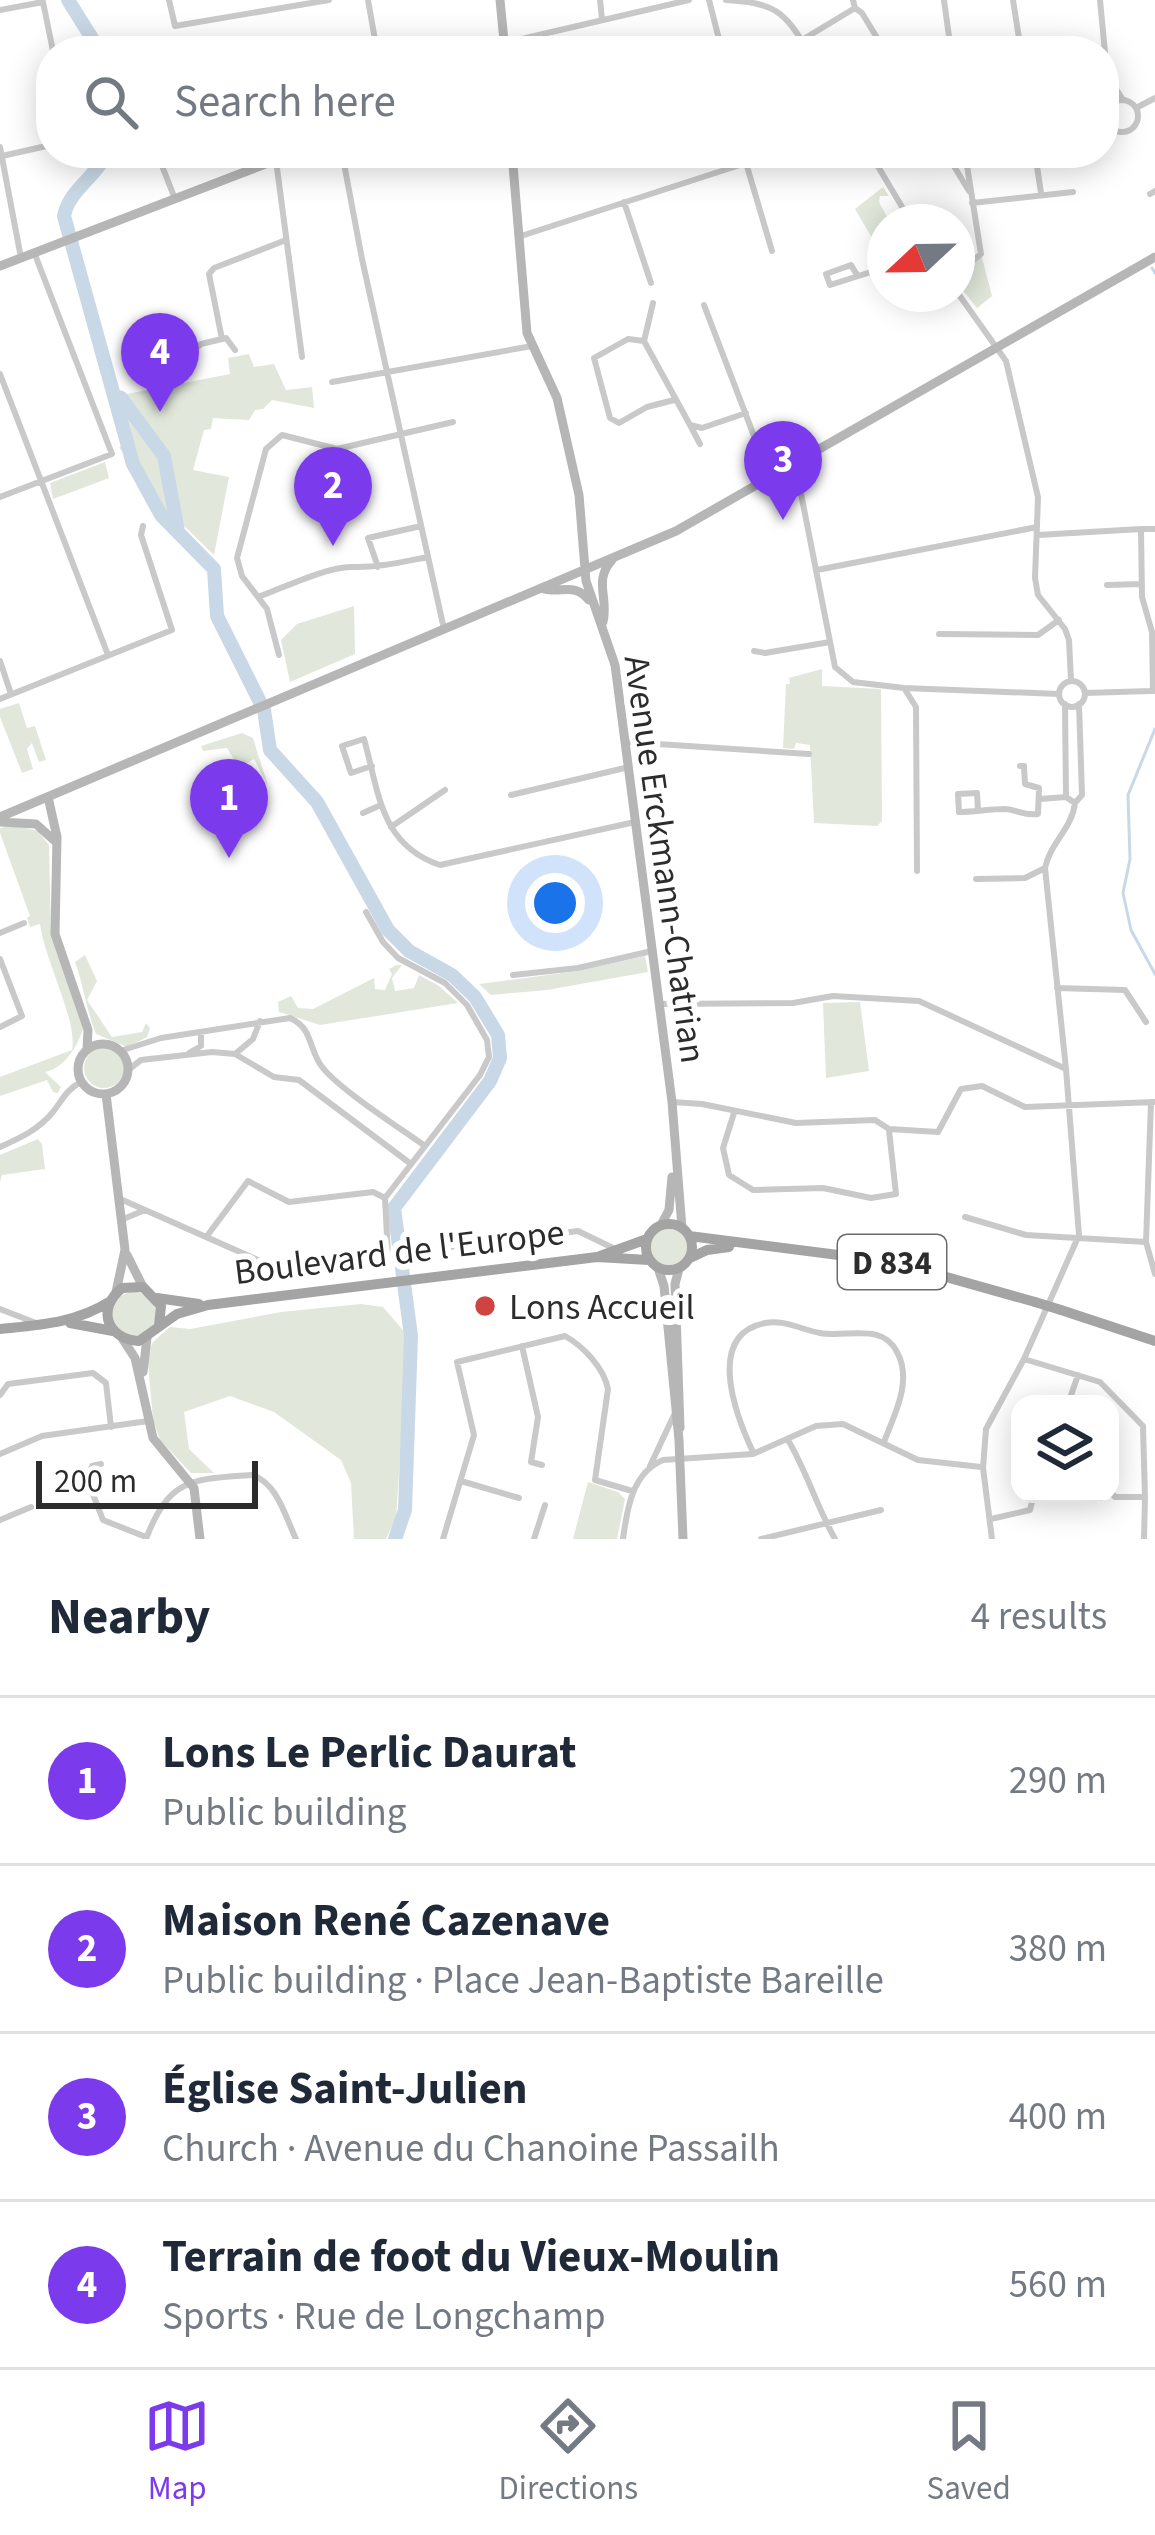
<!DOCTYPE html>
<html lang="en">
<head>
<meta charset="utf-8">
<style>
	body { margin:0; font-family:"Source Sans 3",sans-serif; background:#f2f2f3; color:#1f2937 }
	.controls { position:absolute; right:36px; bottom:36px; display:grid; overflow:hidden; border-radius:24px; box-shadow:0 6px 30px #0003 }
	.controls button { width:108px; height:108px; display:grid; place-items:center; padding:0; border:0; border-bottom:3px solid #e0e1e3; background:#fff; color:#1f2937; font:60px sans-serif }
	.compass { position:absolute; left:867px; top:204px; width:108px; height:108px; border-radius:50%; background:#fff; box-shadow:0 6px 30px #0003; rotate:248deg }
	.scale { position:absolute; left:36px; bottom:30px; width:222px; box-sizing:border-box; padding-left:12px; border:6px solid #2c2c2c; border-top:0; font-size:33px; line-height:42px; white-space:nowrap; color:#2c2c2c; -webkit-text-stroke:9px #fff; paint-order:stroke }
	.you { position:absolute; left:555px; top:903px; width:42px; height:42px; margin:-30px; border:9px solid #fff; border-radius:50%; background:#1a73e8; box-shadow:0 0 0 18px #1a73e833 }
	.badge { display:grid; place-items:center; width:78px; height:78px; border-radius:50%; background:#7c3aed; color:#fff; font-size:39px; font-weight:700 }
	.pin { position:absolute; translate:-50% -99px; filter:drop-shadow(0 3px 6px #0008) }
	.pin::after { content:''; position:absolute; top:63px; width:42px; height:36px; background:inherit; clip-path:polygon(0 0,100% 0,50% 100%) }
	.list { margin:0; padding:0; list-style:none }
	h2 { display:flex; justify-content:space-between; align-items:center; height:156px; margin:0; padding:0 48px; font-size:51px }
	h2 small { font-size:39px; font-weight:400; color:#747a83 }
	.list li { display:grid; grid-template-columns:78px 1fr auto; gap:36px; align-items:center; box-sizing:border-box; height:168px; padding:0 48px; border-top:3px solid #e0e1e3 }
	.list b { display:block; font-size:45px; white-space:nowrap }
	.list p { margin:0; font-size:39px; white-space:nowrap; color:#747a83 }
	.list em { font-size:39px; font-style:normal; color:#747a83 }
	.icon { flex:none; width:66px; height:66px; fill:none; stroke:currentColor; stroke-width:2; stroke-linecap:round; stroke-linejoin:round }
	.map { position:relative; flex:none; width:1155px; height:1539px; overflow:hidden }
	.search { position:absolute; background:#fff; box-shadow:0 6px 30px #0003; left:36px; right:36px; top:36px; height:132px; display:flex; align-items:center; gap:30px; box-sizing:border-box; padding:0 42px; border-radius:48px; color:#747a83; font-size:45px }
	.sheet { height:828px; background:#fff }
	nav { display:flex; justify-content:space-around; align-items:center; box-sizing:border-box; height:168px; border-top:3px solid #e0e1e3; background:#fff; font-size:33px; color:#747a83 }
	nav a { display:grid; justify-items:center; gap:6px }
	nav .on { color:#7c3aed }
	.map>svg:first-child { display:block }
	.green { fill:#e1e8db }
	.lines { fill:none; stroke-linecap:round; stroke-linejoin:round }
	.stream { stroke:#c9d8e6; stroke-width:3 }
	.river { stroke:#c9d8e6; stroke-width:14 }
	.street { stroke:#c9c9c9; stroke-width:6 }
	.secondary { stroke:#b6b6b6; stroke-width:9 }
	.primary { stroke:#a4a4a4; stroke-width:10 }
	.primary-bridge { stroke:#a4a4a4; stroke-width:10 }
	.poi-dot { fill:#cf4341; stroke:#fff; stroke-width:4.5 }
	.labels { text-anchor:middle; stroke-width:12; stroke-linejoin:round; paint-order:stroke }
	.shield { fill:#fff; stroke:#6b6b6b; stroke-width:3 }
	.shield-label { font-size:33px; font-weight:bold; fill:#2c2c2c }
	.street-label { font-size:36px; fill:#2c2c2c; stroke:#fff }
	.poi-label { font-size:36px; fill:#2c2c2c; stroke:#fff; text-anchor:start }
</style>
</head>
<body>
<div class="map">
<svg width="1155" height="1539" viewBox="0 0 1155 1539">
	<rect width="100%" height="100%" fill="#fff"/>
	<path class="green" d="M883 187 889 196H880L879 202 890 222H885V229L878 236 885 260 855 209Z
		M981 254 992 296 977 308 957 283V274Z
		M249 354 254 367 274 364 286 390 312 387 314 408 272 400 263 409 255 410 249 420 213 418 211 429 204 430 193 470 229 477 214 555 169 511 161 514 129 454 123 453 119 447 124 444 112 397 230 374 228 358Z
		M105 462 109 478 53 499 50 483Z
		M354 606 355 654 290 682 281 640 297 624Z
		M822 669V686L881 689 882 821 877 826 814 823 810 745 796 743 794 749 783 748 786 684H790L789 678Z
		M19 703 27 728 35 726 46 760 39 762 32 743 27 749 33 769 22 773 0 717V709Z
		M242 733 253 738 268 786 254 759 239 768 227 748 203 751 201 746Z
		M12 825 38 831 49 845 51 933 83 1030C76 1047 66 1067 45 1072L61 1087 58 1093 53 1092 47 1080 0 1096V1077L72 1050C78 1022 45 961 40 924L30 927 27 918 30 916 0 833V828Z
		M85 955 97 981 87 1000 112 1037 142 1032 146 1023 150 1028 147 1037 127 1047 96 1034C86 1009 84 987 75 962Z
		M645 956 648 972 547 990 491 995 479 984 578 971Z
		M397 965H402L392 978 395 991 414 988 419 975 439 986 458 1003 320 1025 279 1012 278 1002 291 996 298 1008 313 1009 374 978 375 989 385 990 392 974 389 969Z
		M860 1002 869 1071 826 1078 823 1003Z
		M84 1068a20 20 0 1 1 40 0a20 20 0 1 1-40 0Z
		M38 1139 42 1144 45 1169 2 1175 0 1182V1155Z
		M651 1247a18 18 0 1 1 36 0a18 18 0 1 1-36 0Z
		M112 1314a22 22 0 1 1 44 0a22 22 0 1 1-44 0Z
		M361 1304 383 1307 408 1336 396 1518 386 1539H354L351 1483 341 1460 274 1412 230 1396 184 1412 189 1449 214 1473H191L160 1440 153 1419 147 1354 153 1342 170 1327 190 1329 281 1312Z
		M588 1482 618 1492 625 1499 617 1539H573Z"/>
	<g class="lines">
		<path class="stream" d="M1152 268 1155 273
			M1155 729 1128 795 1130 859 1123 893 1131 930 1155 974"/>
		<path class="river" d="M68 0 100 51
			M107 153C96 177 69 190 64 216L133 464 161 515 214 569 217 616 264 710 270 750 317 802 388 930 409 951 452 975 475 997 498 1035 500 1058 490 1081 394 1208 411 1336 405 1510 395 1539
			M115 396 121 398 164 456 178 531"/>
		<path class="street" d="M169 0 175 26 329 0
			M368 0 377 51
			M600 0 602 19
			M709 0 722 51
			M726 0C774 3 784 10 808 51
			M853 0 855 8 862 13 885 51
			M944 0 951 51
			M1013 0 1021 51
			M1100 0 1110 105
			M0 10 43 2 53 51
			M802 40 855 8
			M116 43 124 51
			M504 43 689 0
			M1108 77 1123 100
			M1106 116a16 16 0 1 1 32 0a16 16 0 1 1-32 0Z
			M1136 108 1155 98
			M0 147 21 258
			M157 153 175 199
			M275 153 302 357
			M342 153 362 259 444 629
			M870 153 911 222
			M946 153 969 191
			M1035 153 1041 193
			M2 156 51 145
			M1150 194 1155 191
			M624 202 651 283
			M972 203 1073 192
			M518 237 746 163 772 251
			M957 273 981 254 965 153
			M857 275 851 265 826 274 830 285 874 271 885 274
			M957 292 1006 361 1038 497 1035 578 1038 595 1065 629 1069 640 1071 681
			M653 303 644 341 690 425 702 428 746 413
			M704 305 770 478
			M644 341 628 339 594 358 610 418 619 423 647 407 674 400
			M194 350 201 344 222 339
			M235 350 226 338 222 339 209 274 214 268 286 240
			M0 374 108 655
			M332 382 532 346
			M690 425 700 444
			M795 463 835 667 853 682 904 688 916 707 917 871
			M0 497 112 454 34 252
			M1141 529H1154
			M1038 535 1141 529 1142 597 1152 632 1153 691
			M378 567 368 538 421 526
			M817 570 1037 527
			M1107 585 1142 584
			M258 597C283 588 326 567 351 567 377 568 402 562 428 557
			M939 634 1038 635 1059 620
			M754 651 765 653 830 642
			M279 655 267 609 242 576 237 558 266 449 282 435 337 449 453 422
			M0 661 11 694
			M1059 694a13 13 0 1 1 26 0a13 13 0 1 1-26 0Z
			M904 688 1059 694
			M1085 693 1151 691
			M0 699 172 630 141 535 143 526
			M1065 704 1066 797 1075 803 1082 795 1079 704
			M627 742 809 754
			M372 766 351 773 342 746 364 739C379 792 380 845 440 865L635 822
			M511 795 629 767
			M1040 799 1066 797
			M978 811 977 793 958 794 959 812C974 812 990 809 1005 809 1018 810 1024 816 1038 814L1039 788 1025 784 1024 766H1020
			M363 813 381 805
			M391 827 445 790
			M976 879 1025 878 1045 868
			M366 912 383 942 398 958 445 983 467 1005 487 1040 489 1057 480 1075 385 1198 388 1255
			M0 933 24 923
			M0 959 22 1016 0 1027
			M513 975 578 968 652 951
			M1057 988 1125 990 1146 1022
			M660 1004 793 1003 833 996 919 1001 1066 1069 1079 1235 1024 1359 986 1429 983 1468 992 1539
			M120 1051 161 1038 290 1018C312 1028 308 1045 320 1064 334 1086 400 1128 425 1146
			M189 1053 201 1046V1032
			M235 1054 253 1039 260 1021
			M1066 1069 1045 868C1050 843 1072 829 1075 803
			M128 1070 141 1060 212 1052 235 1054 274 1077 299 1080 411 1164
			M672 1102 702 1104 796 1123 875 1120 889 1129 938 1132 961 1089 982 1086 1025 1107 1155 1102
			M1151 1102 1146 1242 1155 1274
			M734 1113 723 1148 729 1175 753 1190 823 1188 871 1198 896 1194 889 1130
			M0 1147C20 1138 38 1130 53 1112 63 1099 66 1090 81 1082
			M118 1198 267 1264 288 1267 578 1231 613 1248
			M965 1217 1026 1235 1146 1242
			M121 1220 145 1210
			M207 1236 248 1181 289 1202 373 1192 385 1198
			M0 1309 36 1323
			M522 1346 538 1417 531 1462 542 1465
			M1024 1359 1100 1382 1143 1426 1145 1497
			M0 1395 8 1384 93 1373 106 1383 111 1427
			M1068 1404 1078 1375
			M788 1440C807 1472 817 1507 835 1539
			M753 1452C737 1418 704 1335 765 1323 784 1319 802 1330 820 1333 847 1338 882 1322 897 1352 913 1381 894 1415 884 1442
			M0 1454 42 1436 148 1421
			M101 1464 92 1466 87 1479 103 1520 146 1537
			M650 1466 674 1415
			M461 1481 519 1498
			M1110 1491 1115 1497H1145L1144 1539
			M991 1519 1030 1510 1034 1494
			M0 1520 31 1507
			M146 1539C169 1478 192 1479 251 1475 276 1480 286 1518 296 1539
			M443 1539 474 1435 457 1362 565 1336C583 1346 604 1368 608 1389L595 1480 632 1491
			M534 1539 545 1505
			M623 1539C627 1509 632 1473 663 1460L753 1454 816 1426 843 1424 918 1460 981 1467
			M761 1539 881 1510"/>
		<path class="secondary" d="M500 0 505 51
			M512 153 527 333 557 398 579 495 586 581 615 665 672 1102 682 1228
			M0 266 294 153
			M541 588C561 595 573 581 589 600
			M603 622C609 598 593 581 612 560
			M48 797 57 837 55 934 88 1030 87 1049
			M0 817 676 531 1155 257
			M0 822 36 824 57 843
			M78 1069a25 25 0 1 1 50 0a25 25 0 1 1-50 0Z
			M106 1094 125 1250 116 1292
			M661 1225 669 1210 672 1177
			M127 1255 143 1287
			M658 1268 664 1286 679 1440 683 1539
			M679 1269 675 1284 680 1428
			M122 1338 135 1358 153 1438 194 1488 200 1539
			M143 1372 147 1338"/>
		<path class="primary" d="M646 1247a23 23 0 1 1 46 0a23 23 0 1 1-46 0Z
			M689 1236 893 1262 1035 1302
			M600 1256 647 1239
			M690 1258 707 1250 729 1247
			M157 1298 199 1304
			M1061 1310 1155 1341
			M70 1323 113 1331
			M159 1325 161 1306 143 1287 122 1288C96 1309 107 1339 139 1341L177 1314 208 1305 597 1257 649 1260
			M0 1329C38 1325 76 1323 109 1302"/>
		<path class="primary-bridge" d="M1035 1302 1061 1310"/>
	</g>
	<circle class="poi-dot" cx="485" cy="1306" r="12"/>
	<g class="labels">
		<rect class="shield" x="838" y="1235" width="108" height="54" rx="9"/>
		<g class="shield-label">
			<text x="892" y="1274">D 834</text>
		</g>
		<g class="street-label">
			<text transform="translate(666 859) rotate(82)" y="13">Avenue Erckmann-Chatrian</text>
			<text transform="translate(399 1251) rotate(-7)" y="13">Boulevard de l'Europe</text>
		</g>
		<g class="poi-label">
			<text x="509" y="1319">Lons Accueil</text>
		</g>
	</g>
</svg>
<div class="controls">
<button><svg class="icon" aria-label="layers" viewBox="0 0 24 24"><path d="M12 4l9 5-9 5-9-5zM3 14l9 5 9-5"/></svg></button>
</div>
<svg class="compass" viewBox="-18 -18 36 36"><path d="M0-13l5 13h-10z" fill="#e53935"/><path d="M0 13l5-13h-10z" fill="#747a83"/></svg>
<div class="scale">200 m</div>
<div class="you"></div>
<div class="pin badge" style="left:229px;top:858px">1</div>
<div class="pin badge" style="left:333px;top:546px">2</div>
<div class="pin badge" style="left:783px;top:520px">3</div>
<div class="pin badge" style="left:160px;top:412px">4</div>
<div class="search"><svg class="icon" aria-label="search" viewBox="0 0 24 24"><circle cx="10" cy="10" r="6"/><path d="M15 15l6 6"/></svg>Search here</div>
</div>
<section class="sheet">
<h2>Nearby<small>4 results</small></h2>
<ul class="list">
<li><span class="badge">1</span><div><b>Lons Le Perlic Daurat</b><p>Public building</p></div><em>290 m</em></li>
<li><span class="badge">2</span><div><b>Maison René Cazenave</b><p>Public building · Place Jean-Baptiste Bareille</p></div><em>380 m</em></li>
<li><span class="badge">3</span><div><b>Église Saint-Julien</b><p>Church · Avenue du Chanoine Passailh</p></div><em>400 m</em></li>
<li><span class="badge">4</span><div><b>Terrain de foot du Vieux-Moulin</b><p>Sports · Rue de Longchamp</p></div><em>560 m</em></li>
</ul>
</section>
<nav>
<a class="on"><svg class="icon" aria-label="map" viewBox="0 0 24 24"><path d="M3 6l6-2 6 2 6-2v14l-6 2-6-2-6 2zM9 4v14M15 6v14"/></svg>Map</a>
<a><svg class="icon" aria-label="directions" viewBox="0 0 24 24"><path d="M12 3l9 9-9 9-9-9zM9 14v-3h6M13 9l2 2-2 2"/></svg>Directions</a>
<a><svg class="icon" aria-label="saved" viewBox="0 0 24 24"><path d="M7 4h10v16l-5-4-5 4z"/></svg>Saved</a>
</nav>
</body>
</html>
